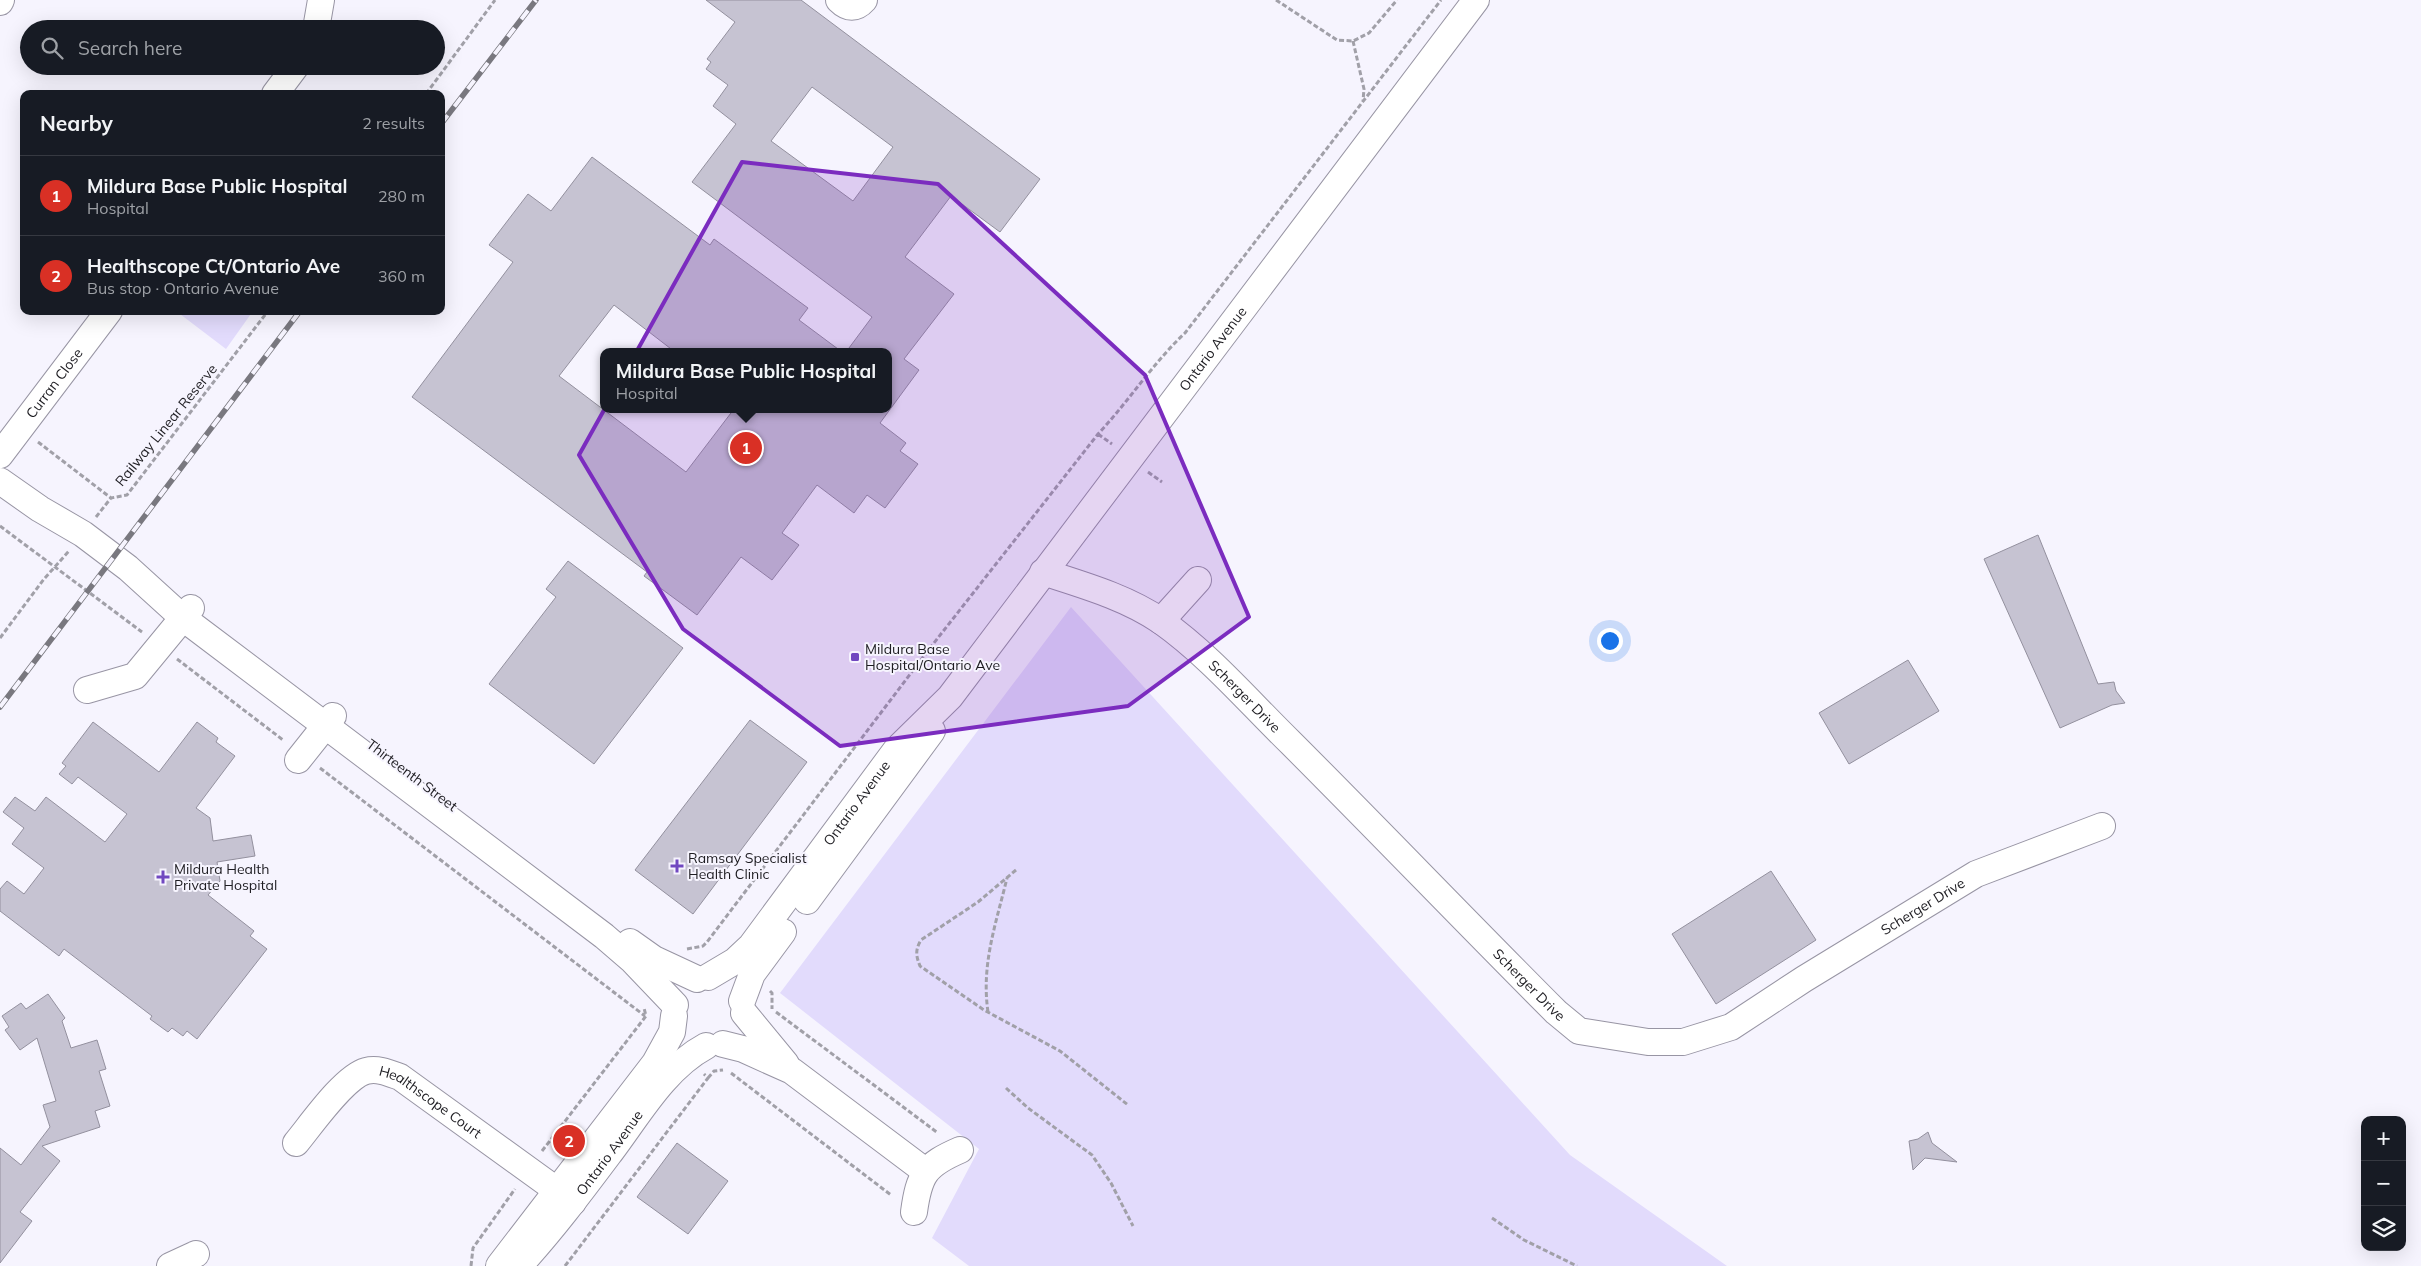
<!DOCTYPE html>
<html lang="en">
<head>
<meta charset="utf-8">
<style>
	body { margin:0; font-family:Mulish,sans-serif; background:#242831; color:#f1f3f6 }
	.controls { position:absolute; right:15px; bottom:15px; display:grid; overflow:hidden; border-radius:10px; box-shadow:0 5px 20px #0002 }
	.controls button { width:45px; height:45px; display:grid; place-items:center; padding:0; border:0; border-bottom:1px solid #363941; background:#171b24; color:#f1f3f6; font:25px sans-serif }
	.you { position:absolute; left:1609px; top:640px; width:18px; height:18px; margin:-12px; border:4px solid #fff; border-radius:50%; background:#1a73e8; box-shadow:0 0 0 8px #1a73e833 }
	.badge { display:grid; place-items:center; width:32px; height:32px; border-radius:50%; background:#d93025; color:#fff; font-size:16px; font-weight:700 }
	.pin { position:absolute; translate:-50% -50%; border:2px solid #fff; box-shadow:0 1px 5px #0006 }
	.popup { position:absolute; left:600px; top:348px; width:292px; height:65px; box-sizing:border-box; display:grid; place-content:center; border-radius:10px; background:#171b24; filter:drop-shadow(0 1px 4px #0005); font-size:16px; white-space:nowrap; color:#9ea1a6 }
	.popup b { font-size:19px; color:#f1f3f6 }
	.popup::after { content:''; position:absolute; left:50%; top:100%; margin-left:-10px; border:10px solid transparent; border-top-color:#171b24 }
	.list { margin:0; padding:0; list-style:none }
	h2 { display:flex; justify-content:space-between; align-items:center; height:65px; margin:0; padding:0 20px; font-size:21px }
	h2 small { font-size:16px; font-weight:400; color:#9ea1a6 }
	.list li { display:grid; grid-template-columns:32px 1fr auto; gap:15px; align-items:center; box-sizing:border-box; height:80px; padding:0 20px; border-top:1px solid #363941 }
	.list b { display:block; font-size:19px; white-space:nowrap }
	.list p { margin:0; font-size:16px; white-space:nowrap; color:#9ea1a6 }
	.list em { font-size:16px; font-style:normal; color:#9ea1a6 }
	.icon { flex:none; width:28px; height:28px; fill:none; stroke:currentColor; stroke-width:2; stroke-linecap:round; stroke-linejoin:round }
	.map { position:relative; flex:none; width:2421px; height:1266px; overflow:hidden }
	.search { position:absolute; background:#171b24; box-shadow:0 5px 20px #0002; left:20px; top:20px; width:425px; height:55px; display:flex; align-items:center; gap:12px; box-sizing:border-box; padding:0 18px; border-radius:28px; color:#9ea1a6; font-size:19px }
	.panel { position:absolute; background:#171b24; box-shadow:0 5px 20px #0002; left:20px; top:90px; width:425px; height:225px; border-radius:10px }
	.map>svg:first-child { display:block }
	.green { fill:#e2dbfc }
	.building { fill:#c6c3d2; stroke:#93909e; fill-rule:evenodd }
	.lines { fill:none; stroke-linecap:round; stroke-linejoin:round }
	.minor-casing { stroke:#9895a4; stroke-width:28 }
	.path { stroke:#a1a0a8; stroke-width:3; stroke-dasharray:5 2.5; stroke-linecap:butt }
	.minor { stroke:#fff; stroke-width:26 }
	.rail-casing { stroke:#79787f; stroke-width:5.5 }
	.rail { stroke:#f6f4fe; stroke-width:4; stroke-dasharray:11; stroke-linecap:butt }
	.marked { fill:#7b2cbf; fill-opacity:0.2; stroke:#7b2cbf; stroke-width:4; stroke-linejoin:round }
	.poi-dot { fill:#7148c0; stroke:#f6f4fe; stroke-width:2 }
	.labels { text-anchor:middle; stroke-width:4; stroke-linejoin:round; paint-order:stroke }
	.street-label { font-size:14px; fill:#1d1c21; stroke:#f6f4fe }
	.poi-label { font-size:14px; fill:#1d1c21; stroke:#f6f4fe; text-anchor:start }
</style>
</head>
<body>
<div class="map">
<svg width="2421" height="1266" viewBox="0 0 2421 1266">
	<rect width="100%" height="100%" fill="#f6f4fe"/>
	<path class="green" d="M176 311H253L226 349Z
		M1071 607 1570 1155 1727 1266H969L932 1238 979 1149 780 993Z"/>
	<path class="building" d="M706 0H801L1040 179 1000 232 951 196 905 257 954 294 904 359 919 370 880 423 906 443 900 451 918 464 885 508 867 495 854 513 817 485 782 533 799 545 772 580 741 557 697 615 644 576 647 572 412 397 513 262 489 245 528 194 551 211 592 157 710 245 714 239 808 308 799 320 842 352H675L614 305 559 376 686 472 734 409H888V352H846L872 317 692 182 736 124 713 106 728 85 706 69 711 62 707 59 735 22ZM812 87 893 147 853 201 771 141Z
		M2038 535 2098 684 2114 682 2116 691 2125 703 2112 705 2060 728 1984 559Z
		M568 561 683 648 594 764 489 684 556 597 546 589Z
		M1908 660 1939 711 1849 764 1819 713Z
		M750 720 807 762 693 914 635 870Z
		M93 722 159 772 197 722 218 738 216 742 235 756 196 808 210 818 213 841 251 835 255 856 217 862 220 881 208 895 254 931 250 936 267 949 197 1039 187 1031 183 1036 172 1028 168 1032 150 1019 152 1016 64 949 59 956 0 911V889L7 881 24 894 44 868 12 844 24 828 3 812 15 797 35 811 46 797 105 842 127 814 78 777 72 784 59 774 66 766 62 763Z
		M1771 871 1816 940 1716 1004 1672 934Z
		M48 994 65 1018 62 1021 71 1048 97 1040 106 1069 99 1071 110 1106 95 1111 100 1127 42 1146 60 1161 20 1212 32 1221 0 1263V1148L21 1165 50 1127 43 1105 56 1101 37 1038 20 1050 5 1030 9 1027 2 1016 21 1003 26 1009Z
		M1928 1132 1932 1143 1957 1162 1925 1158 1913 1170 1909 1141 1918 1139Z
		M677 1143 728 1181 688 1234 637 1197Z"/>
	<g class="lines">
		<defs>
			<g id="minor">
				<path d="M839 0C848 9 856 9 864 0"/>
				<path d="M0 2 1 0"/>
				<path d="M316 29 321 0"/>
				<path d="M275 94 296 66"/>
				<path id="s1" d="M0 455 109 311"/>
				<path d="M0 481 40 509 83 534 128 568 183 618 604 936 633 961 675 1005"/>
				<path id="s2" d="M1043 572C1083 585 1126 597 1161 621 1209 655 1249 702 1291 743 1380 832 1467 923 1556 1012L1579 1031 1648 1042H1683L1731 1027 1804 979 1976 874 2102 826"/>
				<path d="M1161 621 1198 580"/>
				<path d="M87 690 135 676 191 608"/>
				<path d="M298 760 333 716"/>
				<path d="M807 901 932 731"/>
				<path d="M630 942 654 959 697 979"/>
				<path id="s3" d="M708 977 735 961 751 946 896 750 950 697 1476 0"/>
				<path d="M742 1001 752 974 783 932"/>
				<path d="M744 1013 786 1064"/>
				<path d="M723 1044 743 1049 792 1071 925 1171"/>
				<path id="s4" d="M296 1143C311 1125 344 1077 366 1071 378 1068 389 1073 400 1077L573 1202"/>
				<path d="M914 1212C919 1175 925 1165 960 1150"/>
				<path d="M170 1266 196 1254"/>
				<path d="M499 1266 655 1063 672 1032 674 1016"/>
				<path id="s5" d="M519 1266C553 1229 582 1190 612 1150 639 1114 665 1068 706 1046"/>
			</g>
		</defs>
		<use href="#minor" class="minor-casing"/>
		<path class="path" d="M1276 0 1337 40 1353 41 1369 33 1397 0
			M1353 41 1364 89 1363 101
			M426 94 495 0
			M1098 434 1112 444
			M38 442 111 498
			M1148 472 1162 482
			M96 517 111 498 127 495 268 311
			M0 526 142 632
			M0 638 44 579 69 551
			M177 659 283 740
			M320 768 645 1016
			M1016 870 978 902 921 940C915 950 916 956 920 966L984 1010 1060 1051 1128 1105
			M687 949 703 946 707 942 930 648 1098 434C1129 401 1153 363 1185 333L1441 0
			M770 991 772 993V1009
			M776 1012 938 1133
			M988 1012C981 964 996 924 1007 878
			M731 1073 891 1195
			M708 1078 714 1071 723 1070
			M1006 1088 1028 1108 1092 1155 1111 1183 1133 1226
			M542 1151 646 1016 644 1008
			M1492 1218 1524 1240 1577 1266
			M471 1266 473 1248 515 1189
			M565 1266 708 1078 704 1074"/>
		<use href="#minor" class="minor"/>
		<defs>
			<path id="rail" d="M441 124 536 0
				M0 707 300 311"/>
		</defs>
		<use href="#rail" class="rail-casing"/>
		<use href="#rail" class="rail"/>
	</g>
	<path class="marked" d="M742 162 938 184 1145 375 1249 617 1128 706 840 746 683 629 579 455Z"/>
	<g class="poi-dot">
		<rect x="850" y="652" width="10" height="10" rx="2.5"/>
		<path d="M674.5 858.5h5v5h5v5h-5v5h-5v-5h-5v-5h5z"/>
		<path d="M160.5 869.5h5v5h5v5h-5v5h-5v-5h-5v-5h5z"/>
	</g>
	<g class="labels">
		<g class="street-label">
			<text dy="5" stroke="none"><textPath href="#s3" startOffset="809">Ontario Avenue</textPath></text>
			<text dy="5" stroke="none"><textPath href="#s1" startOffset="90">Curran Close</textPath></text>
			<text transform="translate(166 425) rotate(-51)" y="5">Railway Linear Reserve</text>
			<text dy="5" stroke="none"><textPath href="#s2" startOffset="241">Scherger Drive</textPath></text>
			<text transform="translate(412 775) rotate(37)" y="5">Thirteenth Street</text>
			<text dy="5" stroke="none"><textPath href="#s3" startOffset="231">Ontario Avenue</textPath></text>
			<text dy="5" stroke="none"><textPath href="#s2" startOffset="1096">Scherger Drive</textPath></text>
			<text dy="5" stroke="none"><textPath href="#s2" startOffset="646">Scherger Drive</textPath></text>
			<text dy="5" stroke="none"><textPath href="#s4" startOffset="175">Healthscope Court</textPath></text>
			<text dy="5" stroke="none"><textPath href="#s5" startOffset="145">Ontario Avenue</textPath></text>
		</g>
		<g class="poi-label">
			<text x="865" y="654">Mildura Base<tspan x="865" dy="16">Hospital/Ontario Ave</tspan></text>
			<text x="688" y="863">Ramsay Specialist<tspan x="688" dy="16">Health Clinic</tspan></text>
			<text x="174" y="874">Mildura Health<tspan x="174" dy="16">Private Hospital</tspan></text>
		</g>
	</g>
</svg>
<div class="controls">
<button>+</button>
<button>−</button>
<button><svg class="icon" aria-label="layers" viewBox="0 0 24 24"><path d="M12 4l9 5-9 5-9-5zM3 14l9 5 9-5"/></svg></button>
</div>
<div class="you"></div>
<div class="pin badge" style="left:746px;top:448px">1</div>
<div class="popup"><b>Mildura Base Public Hospital</b>Hospital</div>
<div class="pin badge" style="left:569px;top:1141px">2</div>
<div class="search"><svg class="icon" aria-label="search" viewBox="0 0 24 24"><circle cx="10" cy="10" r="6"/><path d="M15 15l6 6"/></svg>Search here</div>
<section class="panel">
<h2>Nearby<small>2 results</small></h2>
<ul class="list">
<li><span class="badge">1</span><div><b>Mildura Base Public Hospital</b><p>Hospital</p></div><em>280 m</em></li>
<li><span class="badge">2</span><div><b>Healthscope Ct/Ontario Ave</b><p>Bus stop · Ontario Avenue</p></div><em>360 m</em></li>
</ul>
</section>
</div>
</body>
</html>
